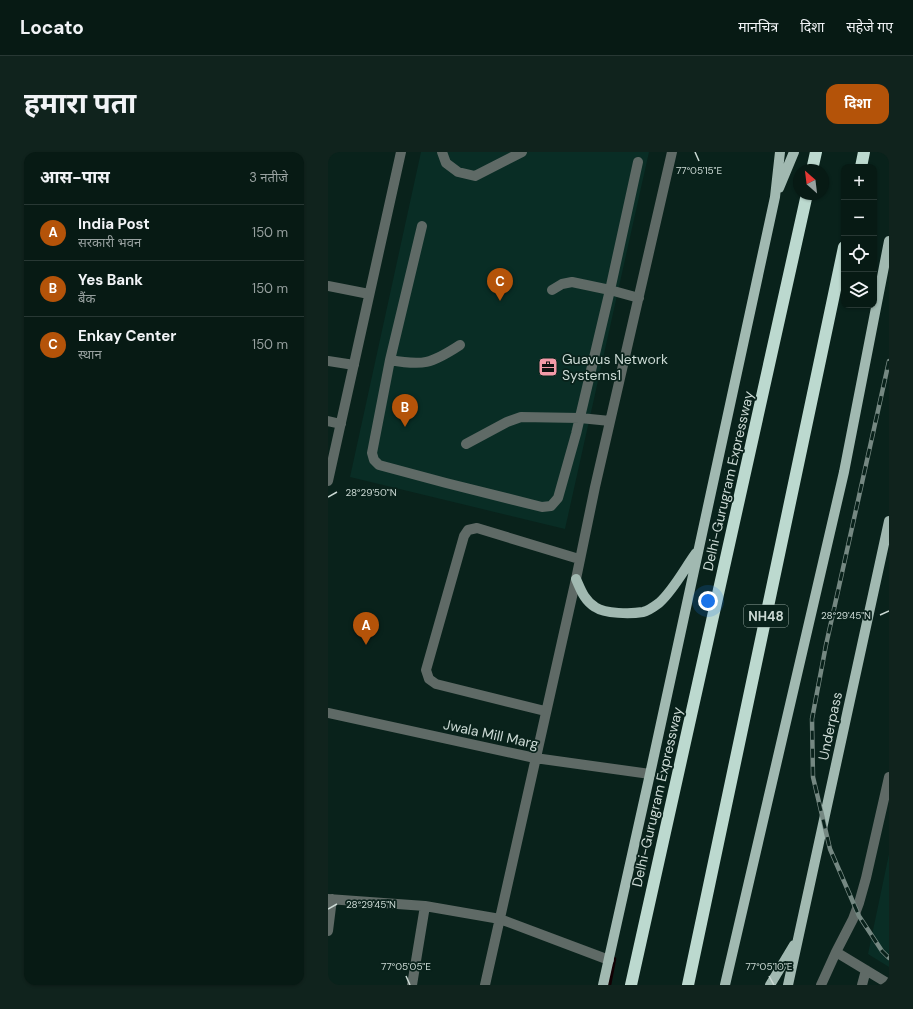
<!DOCTYPE html>
<html lang="hi">
<head>
<meta charset="utf-8">
<style>
	body { margin:0; font-family:"DM Sans","Noto Sans Devanagari",sans-serif; background:#10231d; color:#f1f3f6 }
	.controls { position:absolute; right:12px; top:12px; display:grid; overflow:hidden; border-radius:8px; box-shadow:0 1px 3px #0004 }
	.controls button { width:36px; height:36px; display:grid; place-items:center; padding:0; border:0; border-bottom:1px solid #283834; background:#071a14; color:#f1f3f6; font:20px sans-serif }
	.compass { position:absolute; left:465px; top:12px; width:36px; height:36px; border-radius:50%; background:#071a14; box-shadow:0 1px 3px #0004; rotate:332deg }
	.you { position:absolute; left:380px; top:449px; width:14px; height:14px; margin:-10px; border:3px solid #fff; border-radius:50%; background:#1a73e8; box-shadow:0 0 0 6px #1a73e833 }
	.badge { display:grid; place-items:center; width:26px; height:26px; border-radius:50%; background:#b45309; color:#fff; font-size:13px; font-weight:700 }
	.pin { position:absolute; translate:-50% -33px; filter:drop-shadow(0 1px 2px #0008) }
	.pin::after { content:''; position:absolute; top:21px; width:14px; height:12px; background:inherit; clip-path:polygon(0 0,100% 0,50% 100%) }
	.list { margin:0; padding:0; list-style:none }
	h2 { display:flex; justify-content:space-between; align-items:center; height:52px; margin:0; padding:0 16px; font-size:17px }
	h2 small { font-size:13px; font-weight:400; color:#98a1a0 }
	.list li { display:grid; grid-template-columns:26px 1fr auto; gap:12px; align-items:center; box-sizing:border-box; height:56px; padding:0 16px; border-top:1px solid #283834 }
	.list b { display:block; font-size:15px; white-space:nowrap }
	.list p { margin:0; font-size:13px; white-space:nowrap; color:#98a1a0 }
	.list em { font-size:13px; font-style:normal; color:#98a1a0 }
	.icon { flex:none; width:22px; height:22px; fill:none; stroke:currentColor; stroke-width:2; stroke-linecap:round; stroke-linejoin:round }
	.map { position:relative; flex:none; width:561px; height:833px; overflow:hidden; border-radius:12px }
	header { display:flex; align-items:center; gap:24px; box-sizing:border-box; height:56px; padding:0 20px; background:#071a14; border-bottom:1px solid #283834 }
	header strong { font-size:19px }
	nav { display:flex; gap:22px; margin-inline-start:auto; font-size:14px }
	.intro { display:flex; align-items:center; justify-content:space-between; box-sizing:border-box; height:96px; padding:0 24px }
	h1 { margin:0; font-size:28px }
	.button { padding:10px 18px; border-radius:12px; background:#b45309; color:#fff; font-size:14px; font-weight:700 }
	main { display:flex; gap:24px; padding:0 24px }
	aside { flex:1; background:#071a14; border-radius:12px; box-shadow:0 1px 3px #0004 }
	.map>svg:first-child { display:block }
	.built { fill:#092d25 }
	.lines { fill:none; stroke-linecap:round; stroke-linejoin:round }
	.stream { stroke:#120003; stroke-width:4.5 }
	.minor { stroke:#5f6a66; stroke-width:10 }
	.major { stroke:#a1b9b1; stroke-width:10 }
	.highway { stroke:#bcd9cf; stroke-width:12 }
	.rail-casing { stroke:#758882; stroke-width:4.5 }
	.rail { stroke:#09221b; stroke-width:3; stroke-dasharray:9; stroke-linecap:butt }
	.ticks { fill:none; stroke:#cbd9d4; stroke-width:1.5 }
	.labels { text-anchor:middle; stroke-width:3.5; stroke-linejoin:round; paint-order:stroke }
	.shield { fill:#09221b; stroke:#91a29c; stroke-width:1 }
	.shield-label { font-size:13px; font-weight:bold; fill:#cbd9d4 }
	.poi-label { font-size:14px; fill:#cbd9d4; stroke:#09221b; text-anchor:start }
	.street-label { font-size:14px; fill:#cbd9d4; stroke:#09221b }
	.ticks-label { font-size:10px; text-anchor:middle; fill:#cbd9d4; stroke:#09221b; stroke-width:3.5; stroke-linejoin:round; paint-order:stroke }
</style>
</head>
<body>
<header>
<strong>Locato</strong>
<nav><a>मानचित्र</a><a>दिशा</a><a>सहेजे गए</a></nav>
</header>
<div class="intro"><h1>हमारा पता</h1><a class="button">दिशा</a></div>
<main>
<aside>
<h2>आस-पास<small>3 नतीजे</small></h2>
<ul class="list">
<li><span class="badge">A</span><div><b>India Post</b><p>सरकारी भवन</p></div><em>150 m</em></li>
<li><span class="badge">B</span><div><b>Yes Bank</b><p>बैंक</p></div><em>150 m</em></li>
<li><span class="badge">C</span><div><b>Enkay Center</b><p>स्थान</p></div><em>150 m</em></li>
</ul>
</aside>
<div class="map">
<svg width="561" height="833" viewBox="0 0 561 833">
	<rect width="100%" height="100%" fill="#09221b"/>
	<path class="built" d="M93 0H321L237 377 22 325Z
		M561 702V815L540 802Z"/>
	<g class="lines">
		<path class="stream" d="M281 833 286 807"/>
		<path class="minor" d="M114 0 118 11 130 20 147 24 194 0
			M94 74 62 208 44 301 46 308 51 313 118 331 214 355 223 354 230 346 248 282 282 138 311 146
			M0 134 41 142
			M224 138 234 132 244 130 282 138 310 10
			M62 208C95 214 103 212 132 193
			M0 209 26 213
			M0 269 13 272
			M138 292 179 270 193 265 252 266 282 269
			M0 329 73 0
			M217 559 108 532 101 527 98 518 136 384 140 378 149 376 251 407
			M0 561 207 606 322 622
			M561 625 538 726 531 751 525 767 508 800 561 832
			M0 747 97 754 172 767 281 808
			M0 779 4 747
			M84 833 97 754
			M157 833 248 427 267 335 344 0
			M493 833 508 800
			M534 833 538 818"/>
		<path class="major" d="M451 36 466 0
			M248 427C253 438 256 448 267 455 277 462 303 462 315 460 320 459 327 454 331 451 345 439 357 416 368 401
			M275 833 322 622 447 45 452 0
			M397 833 516 320 561 89
			M442 833 466 793
			M460 833 561 369"/>
		<path class="highway" d="M533 15 536 0
			M484 18 488 0
			M303 833 479 42
			M360 833 516 95"/>
		<defs>
			<path id="rail" d="M561 209 498 493 484 567 485 625 502 697 531 764 554 799 561 806"/>
		</defs>
		<use href="#rail" class="rail-casing"/>
		<use href="#rail" class="rail"/>
	</g>
	<path class="ticks" d="M367 0 371 9M0 345 9 340M552 463 561 459M0 757 9 752M78 824 82 833M441 824 446 833"/>
	<defs>
		<symbol id="office-square" viewBox="-11 -11 22 22"><rect x="-9" y="-9" width="18" height="18" rx="4" fill="#f39aa8" stroke="#09221b"/><path d="M-6-3h4V-5.5h4V-3h4V5H-6ZM-1-4.5V-3h2v-1.5ZM-6 0V1H6V0Z" fill="#111"/></symbol>
	</defs>
	<g fill-rule="evenodd">
		<use href="#office-square" x="209" y="204" width="22" height="22"/>
	</g>
	<g class="labels">
		<rect class="shield" x="416" y="453" width="44" height="22" rx="3"/>
		<g class="shield-label">
			<text x="438" y="469">NH48</text>
		</g>
		<g class="poi-label">
			<text x="234" y="212">Guavus Network<tspan x="234" dy="16">Systems1</tspan></text>
		</g>
		<g class="street-label">
			<text transform="translate(400 329) rotate(-77)" y="5">Delhi-Gurugram Expressway</text>
			<text transform="translate(502 574) rotate(-78)" y="5">Underpass</text>
			<text transform="translate(163 582) rotate(12)" y="5">Jwala Mill Marg</text>
			<text transform="translate(329 645) rotate(-77)" y="5">Delhi-Gurugram Expressway</text>
		</g>
	</g>
	<g class="ticks-label">
		<text x="371" y="22">77°05'15"E</text>
		<text x="43" y="344">28°29'50"N</text>
		<text x="518" y="467">28°29'45"N</text>
		<text x="43" y="756">28°29'45"N</text>
		<text x="78" y="818">77°05'05"E</text>
		<text x="441" y="818">77°05'10"E</text>
	</g>
</svg>
<div class="controls">
<button>+</button>
<button>−</button>
<button><svg class="icon" aria-label="locate" viewBox="0 0 24 24"><circle cx="12" cy="12" r="6"/><path d="M12 2v4M12 18v4M2 12h4M18 12h4"/></svg></button>
<button><svg class="icon" aria-label="layers" viewBox="0 0 24 24"><path d="M12 4l9 5-9 5-9-5zM3 14l9 5 9-5"/></svg></button>
</div>
<svg class="compass" viewBox="-18 -18 36 36"><path d="M0-13l5 13h-10z" fill="#e53935"/><path d="M0 13l5-13h-10z" fill="#98a1a0"/></svg>
<div class="you"></div>
<div class="pin badge" style="left:38px;top:493px">A</div>
<div class="pin badge" style="left:77px;top:275px">B</div>
<div class="pin badge" style="left:172px;top:149px">C</div>
</div>
</main>
</body>
</html>
